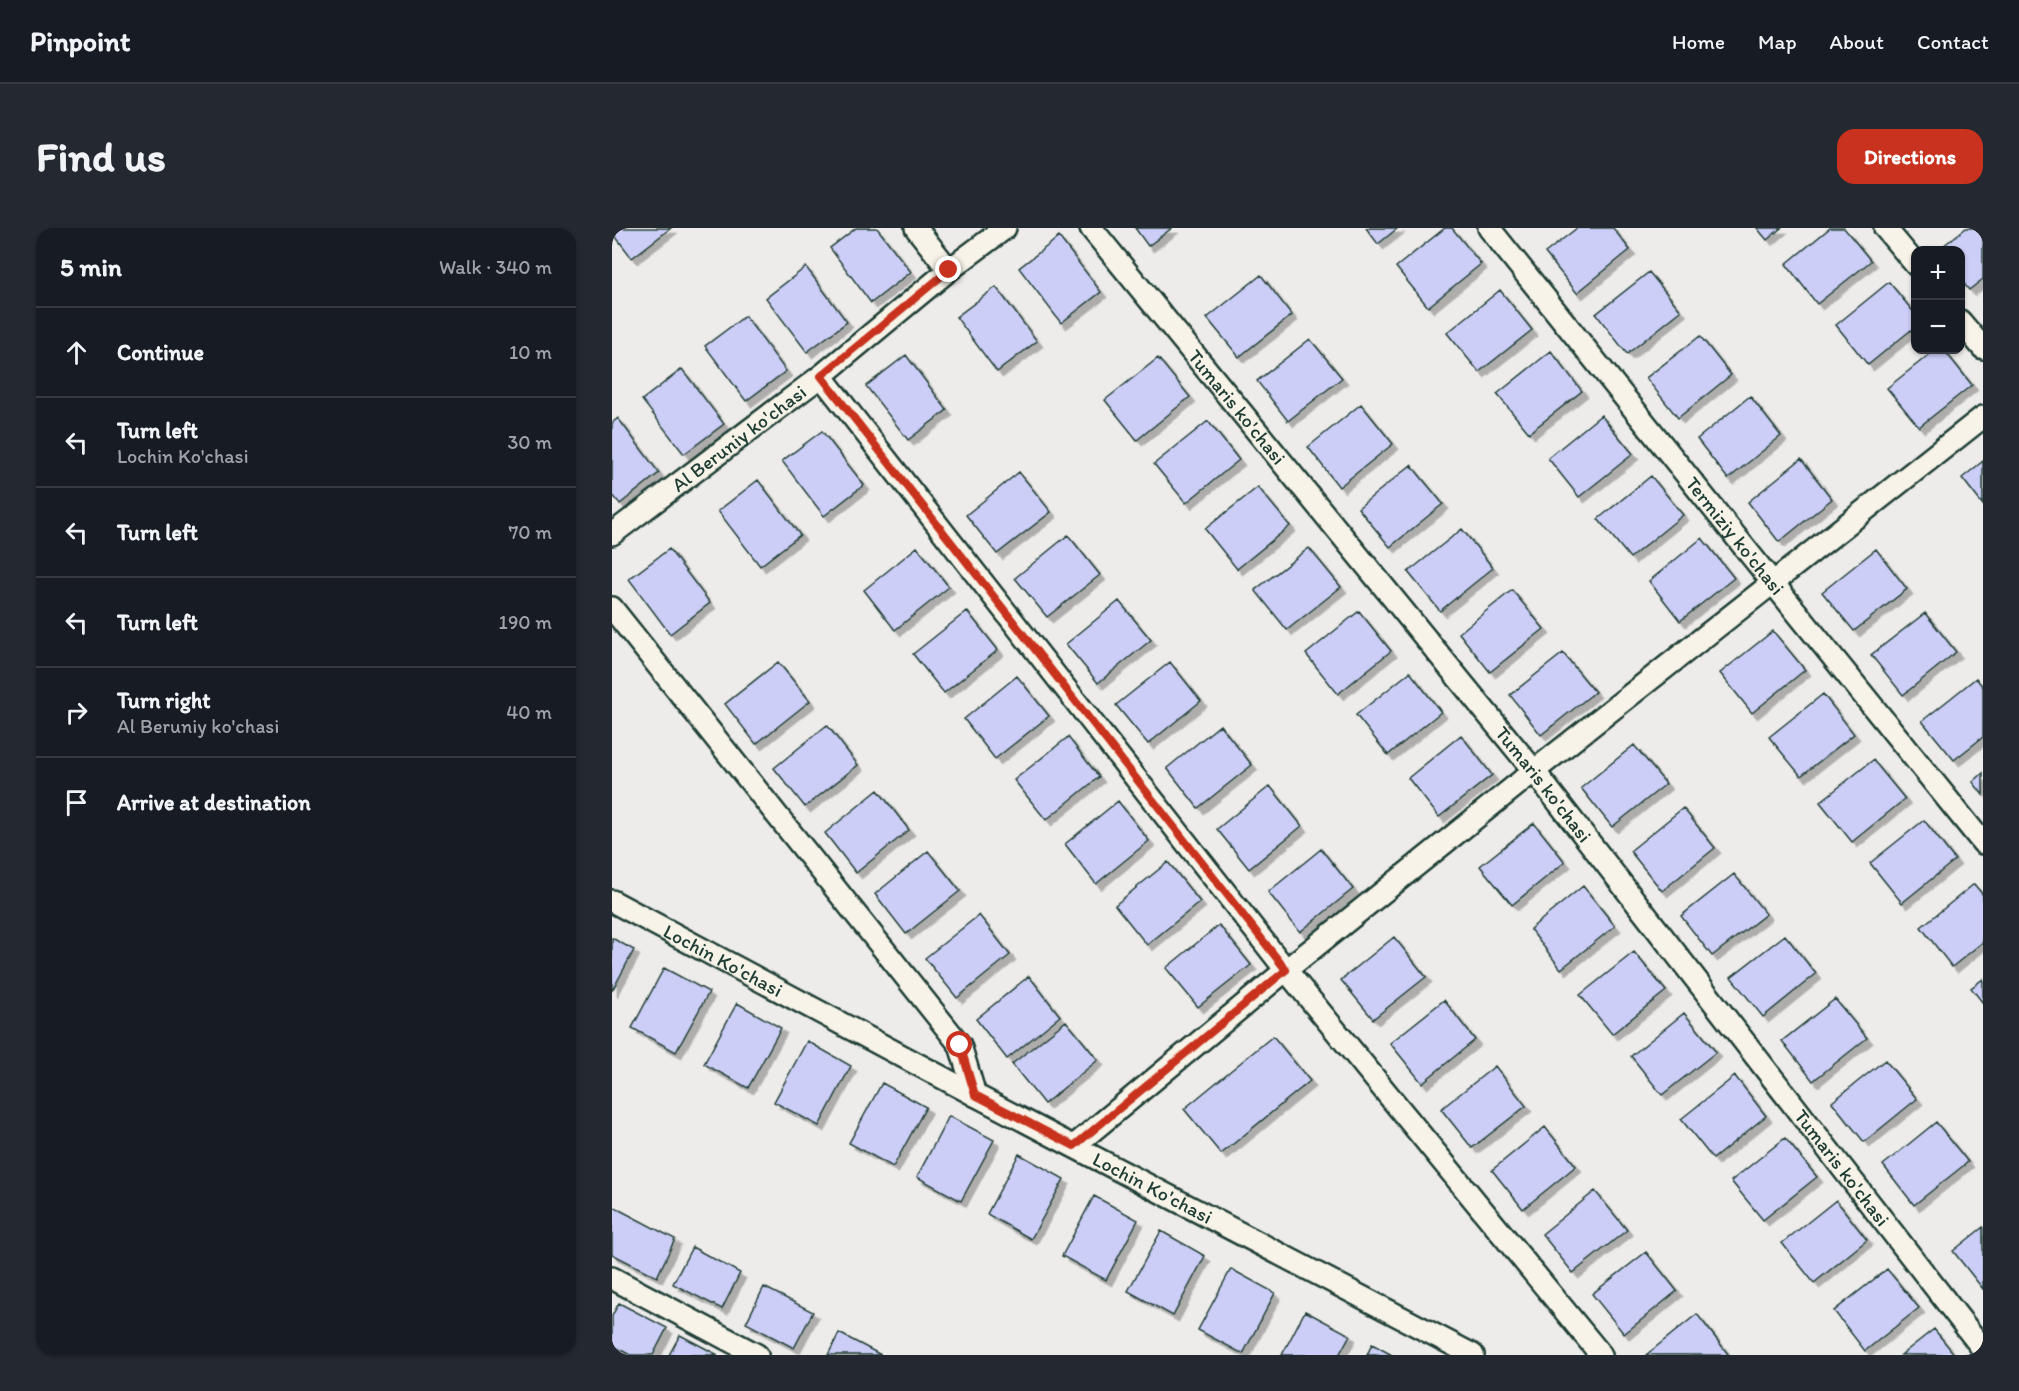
<!DOCTYPE html>
<html lang="en">
<head>
<meta charset="utf-8">
<style>
	body { margin:0; font-family:Itim,sans-serif; background:#242831; color:#f1f3f6 }
	.controls { position:absolute; right:18px; top:18px; display:grid; overflow:hidden; border-radius:12px; box-shadow:0 2px 4px #0004 }
	.controls button { width:54px; height:54px; display:grid; place-items:center; padding:0; border:0; border-bottom:2px solid #363941; background:#171b24; color:#f1f3f6; font:30px sans-serif }
	.stop { position:absolute; width:18px; height:18px; margin:-14px; border:4px solid #c8321e; border-radius:50%; background:#fff }
	.stop.end { background:#c8321e; border-color:#fff; box-shadow:0 2px 6px #0008 }
	.list { margin:0; padding:0; list-style:none }
	h2 { display:flex; justify-content:space-between; align-items:center; height:78px; margin:0; padding:0 24px; font-size:26px }
	h2 small { font-size:20px; font-weight:400; color:#9ea1a6 }
	.list li { display:grid; grid-template-columns:39px 1fr auto; gap:18px; align-items:center; box-sizing:border-box; height:90px; padding:0 24px; border-top:2px solid #363941 }
	.list b { display:block; font-size:22px; white-space:nowrap }
	.list p { margin:0; font-size:20px; white-space:nowrap; color:#9ea1a6 }
	.list em { font-size:20px; font-style:normal; color:#9ea1a6 }
	.icon { flex:none; width:33px; height:33px; fill:none; stroke:currentColor; stroke-width:2; stroke-linecap:round; stroke-linejoin:round }
	.map { position:relative; flex:none; width:1371px; height:1127px; overflow:hidden; border-radius:18px }
	header { display:flex; align-items:center; gap:36px; box-sizing:border-box; height:84px; padding:0 30px; background:#171b24; border-bottom:2px solid #363941 }
	header strong { font-size:28px }
	nav { display:flex; gap:33px; margin-inline-start:auto; font-size:21px }
	.intro { display:flex; align-items:center; justify-content:space-between; box-sizing:border-box; height:144px; padding:0 36px }
	h1 { margin:0; font-size:42px }
	.button { padding:15px 27px; border-radius:18px; background:#c8321e; color:#fff; font-size:21px; font-weight:700 }
	main { display:flex; gap:36px; padding:0 36px }
	aside { flex:1; background:#171b24; border-radius:18px; box-shadow:0 2px 4px #0004 }
	.map>svg:first-child { display:block }
	.building { fill:#cccef7; stroke:#1f3d34; stroke-width:1.5; filter:url(#shadow) }
	.lines { fill:none; stroke-linecap:round; stroke-linejoin:round }
	.minor-casing { stroke:#1f3d34; stroke-width:26 }
	.minor { stroke:#f7f3e8; stroke-width:21 }
	.route { stroke:#c8321e; stroke-width:8 }
	.labels { text-anchor:middle; stroke-width:5; stroke-linejoin:round; paint-order:stroke }
	.street-label { font-size:20px; fill:#1f3d34; stroke:#f7f3e8 }
</style>
</head>
<body>
<header>
<strong>Pinpoint</strong>
<nav><a>Home</a><a>Map</a><a>About</a><a>Contact</a></nav>
</header>
<div class="intro"><h1>Find us</h1><a class="button">Directions</a></div>
<main>
<aside>
<h2>5 min<small>Walk · 340 m</small></h2>
<ul class="list">
<li><svg class="icon" aria-label="ahead" viewBox="0 0 24 24"><path d="M12 20V5M6 11l6-6 6 6"/></svg><div><b>Continue</b></div><em>10 m</em></li>
<li><svg class="icon" aria-label="left" viewBox="0 0 24 24"><path d="M17 20v-9H6M10 6l-5 5 5 5"/></svg><div><b>Turn left</b><p>Lochin Ko'chasi</p></div><em>30 m</em></li>
<li><svg class="icon" aria-label="left" viewBox="0 0 24 24"><path d="M17 20v-9H6M10 6l-5 5 5 5"/></svg><div><b>Turn left</b></div><em>70 m</em></li>
<li><svg class="icon" aria-label="left" viewBox="0 0 24 24"><path d="M17 20v-9H6M10 6l-5 5 5 5"/></svg><div><b>Turn left</b></div><em>190 m</em></li>
<li><svg class="icon" aria-label="right" viewBox="0 0 24 24"><path d="M7 20v-9h11M14 6l5 5-5 5"/></svg><div><b>Turn right</b><p>Al Beruniy ko'chasi</p></div><em>40 m</em></li>
<li><svg class="icon" aria-label="arrive" viewBox="0 0 24 24"><path d="M6 21V4h12l-3 4 3 4H6"/></svg><div><b>Arrive at destination</b></div></li>
</ul>
</aside>
<div class="map">
<svg width="1371" height="1127" viewBox="0 0 1371 1127">
	<defs>
		<filter id="shadow"><feDropShadow dx="5.5" dy="5.5" stdDeviation="0" flood-color="#0004"/></filter>
	</defs>
	<rect width="100%" height="100%" fill="#eeeceb"/>
	<filter id="ink" filterUnits="userSpaceOnUse"><feTurbulence type="fractalNoise" baseFrequency=".0167" numOctaves="2"/><feDisplacementMap in="SourceGraphic" scale="12" xChannelSelector="R" yChannelSelector="G"/><feConvolveMatrix kernelMatrix="1 2 1 2 8 2 1 2 1" color-interpolation-filters="sRGB"/></filter>
	<g filter="url(#ink)">
		<path class="building" d="M0 0H59L20 30 0 4Z
			M244 0H265L299 44 259 75 218 20Z
			M523 0H560L536 18Z
			M754 0H786L766 16Z
			M833 0H840L869 36 816 79 784 39Z
			M965 0H1001L1018 22 965 65 933 25Z
			M1145 0H1169L1155 12Z
			M1218 0H1232L1259 33 1205 76 1174 36Z
			M1354 0H1371V51L1357 62 1348 51V22H1326Z
			M447 9 489 64 449 95 407 40Z
			M194 39 235 94 195 124 154 70Z
			M1037 44 1069 83 1015 126 984 86Z
			M649 47 680 87 627 129 595 90Z
			M1277 54 1304 87V98L1256 137 1224 97Z
			M384 59 425 113 385 144 344 89Z
			M888 62 920 102 867 144 835 105Z
			M133 88 174 143 134 173 93 118Z
			M1088 108 1119 147 1066 190 1034 150Z
			M698 111 730 150 676 193 645 153Z
			M1323 122H1332L1360 157 1307 199 1275 160Z
			M939 123 970 163 917 205 885 166Z
			M294 127 335 182 296 212 254 158Z
			M546 130 578 169 525 212 493 172Z
			M70 141 112 196 72 226 30 172Z
			M1138 168 1169 208 1116 251 1085 211Z
			M749 176 781 216 727 259 696 219Z
			M989 187 1021 226 967 269 936 230Z
			M6 190 47 245 8 276 0 266V195Z
			M596 193 627 232 574 275 542 236Z
			M210 203 252 257 212 288 170 233Z
			M1189 231 1220 271 1167 314 1136 274Z
			M1371 233V277L1350 250Z
			M799 237 831 276 778 319 746 280Z
			M407 244 439 284 385 326 354 287Z
			M1039 248 1071 287 1018 330 986 291Z
			M146 252 188 307 148 338 106 283Z
			M646 259 678 298 625 341 593 301Z
			M850 301 881 340 828 383 796 344Z
			M456 307 488 347 435 389 403 350Z
			M1090 310 1122 350 1068 393 1037 353Z
			M305 319 337 359 283 402 252 362Z
			M697 320 729 359 675 402 643 362Z
			M57 321 98 375 58 406 17 351Z
			M1264 321 1295 361 1242 403 1210 364Z
			M900 362 932 401 878 444 847 405Z
			M507 373 539 412 486 455 454 416Z
			M355 383 386 422 332 465 301 426Z
			M747 383 779 423 726 466 694 426Z
			M1313 385 1344 424 1291 467 1259 427Z
			M1161 403 1193 442 1140 485 1108 445Z
			M951 425 983 464 929 507 898 467Z
			M166 434 198 473 144 516 113 476Z
			M558 434 589 473 536 516 504 477Z
			M798 444 829 484 776 527 744 487Z
			M405 448 437 488 383 531 352 491Z
			M1364 450 1371 459V509L1342 532 1310 493Z
			M1211 466 1242 506 1189 548 1157 509Z
			M215 497 246 537 193 579 162 540Z
			M608 497 640 537 586 580 555 540Z
			M849 507 880 547 827 589 796 550Z
			M456 509 487 549 434 592 402 552Z
			M1022 517 1054 556 1000 599 969 560Z
			M1261 532 1293 571 1240 614 1208 574Z
			M1371 545V567L1361 554Z
			M658 558 690 598 637 641 605 601Z
			M266 562 297 602 244 645 213 605Z
			M506 573 537 613 484 656 453 616Z
			M1071 580 1103 620 1050 663 1018 623Z
			M1312 592 1343 632 1290 675 1258 635Z
			M922 595 953 634 900 677 868 638Z
			M709 621 741 661 688 704 656 664Z
			M316 623 348 663 294 706 263 666Z
			M556 634 588 674 535 717 503 677Z
			M1122 646 1154 686 1100 728 1069 688Z
			M1362 656 1371 667V714L1340 739 1309 699Z
			M971 658 1003 698 949 741 918 701Z
			M367 687 398 727 345 770 313 730Z
			M607 697 639 737 586 779 554 740Z
			M1173 707 1204 746 1151 789 1119 749Z
			M782 709 814 749 761 791 729 752Z
			M0 710 22 722 0 763Z
			M1022 724 1054 763 1000 806 968 767Z
			M52 740 97 764 64 824 20 800Z
			M417 748 448 788 395 831 364 791Z
			M1371 751V775L1359 760Z
			M1223 771 1255 810 1201 853 1170 813Z
			M832 772 863 812 810 855 778 815Z
			M125 775 169 800 136 860 92 836Z
			M1072 785 1104 824 1050 867 1019 828Z
			M454 793 486 832 432 876 400 836Z
			M661 808 698 853 609 926 572 881Z
			M195 813 239 838 207 898 162 874Z
			M1273 832 1305 871 1252 914 1220 874Z
			M883 838 914 878 860 920 829 881Z
			M1123 848 1154 888 1101 931 1069 891Z
			M270 855 314 879 281 939 237 915Z
			M337 888 382 912 349 973 305 949Z
			M1324 894 1356 934 1302 977 1271 937Z
			M933 899 964 938 911 981 880 942Z
			M1173 910 1205 949 1151 992 1119 953Z
			M407 926 452 951 419 1011 375 986Z
			M983 963 1015 1002 961 1045 930 1006Z
			M482 968 526 992 494 1052 450 1028Z
			M1224 972 1255 1012 1202 1055 1170 1015Z
			M0 978 63 1011 45 1049 0 1026Z
			M1371 999V1061L1341 1023Z
			M549 1003 593 1028 561 1088 516 1063Z
			M80 1019 128 1045 110 1081 61 1056Z
			M1034 1024 1065 1063 1012 1106 980 1066Z
			M619 1041 663 1065 631 1126 586 1102Z
			M1275 1041 1307 1080 1253 1123 1222 1083Z
			M152 1059 201 1084 182 1120 134 1095Z
			M7 1075 55 1100 41 1127H18L0 1117V1088Z
			M693 1083 738 1107 727 1127H670Z
			M1085 1086 1116 1126 1115 1127H1034Z
			M1322 1101 1343 1127H1289Z
			M227 1105 269 1127H216Z
			M68 1107 106 1127H57Z
			M760 1116 780 1127H755Z"/>
		<g class="lines">
			<defs>
				<g id="minor">
					<path d="M304 0 337 42"/>
					<path id="s1" d="M479 0 922 543 1371 1121"/>
					<path id="s2" d="M877 0 1161 355 1371 615"/>
					<path d="M1273 0 1304 37"/>
					<path d="M1348 93 1371 120"/>
					<path d="M209 148 674 742 989 1127"/>
					<path id="s3" d="M0 306 209 148 337 42 393 0"/>
					<path d="M0 380 348 817 363 867"/>
					<path id="s4" d="M0 673 363 867 861 1127"/>
					<path d="M462 918 674 742 922 543 1371 189"/>
					<path d="M0 1050 145 1127"/>
				</g>
			</defs>
			<use href="#minor" class="minor-casing"/>
			<use href="#minor" class="minor"/>
		</g>
	</g>
	<g class="lines" filter="url(#ink)">
		<path class="route" d="M337 42 209 148 674 742 462 918 363 867 348 817"/>
	</g>
	<g class="labels">
		<g class="street-label">
			<text dy="7" stroke="none"><textPath href="#s1" startOffset="231">Tumaris ko'chasi</textPath></text>
			<text dy="7" stroke="none"><textPath href="#s3" startOffset="159">Al Beruniy ko'chasi</textPath></text>
			<text dy="7" stroke="none"><textPath href="#s2" startOffset="394">Termiziy ko'chasi</textPath></text>
			<text dy="7" stroke="none"><textPath href="#s1" startOffset="717">Tumaris ko'chasi</textPath></text>
			<text dy="7" stroke="none"><textPath href="#s4" startOffset="126">Lochin Ko'chasi</textPath></text>
			<text dy="7" stroke="none"><textPath href="#s1" startOffset="1203">Tumaris ko'chasi</textPath></text>
			<text dy="7" stroke="none"><textPath href="#s4" startOffset="612">Lochin Ko'chasi</textPath></text>
		</g>
	</g>
</svg>
<div class="controls">
<button>+</button>
<button>−</button>
</div>
<div class="stop" style="left:348px;top:817px"></div>
<div class="stop end" style="left:337px;top:42px"></div>
</div>
</main>
</body>
</html>
